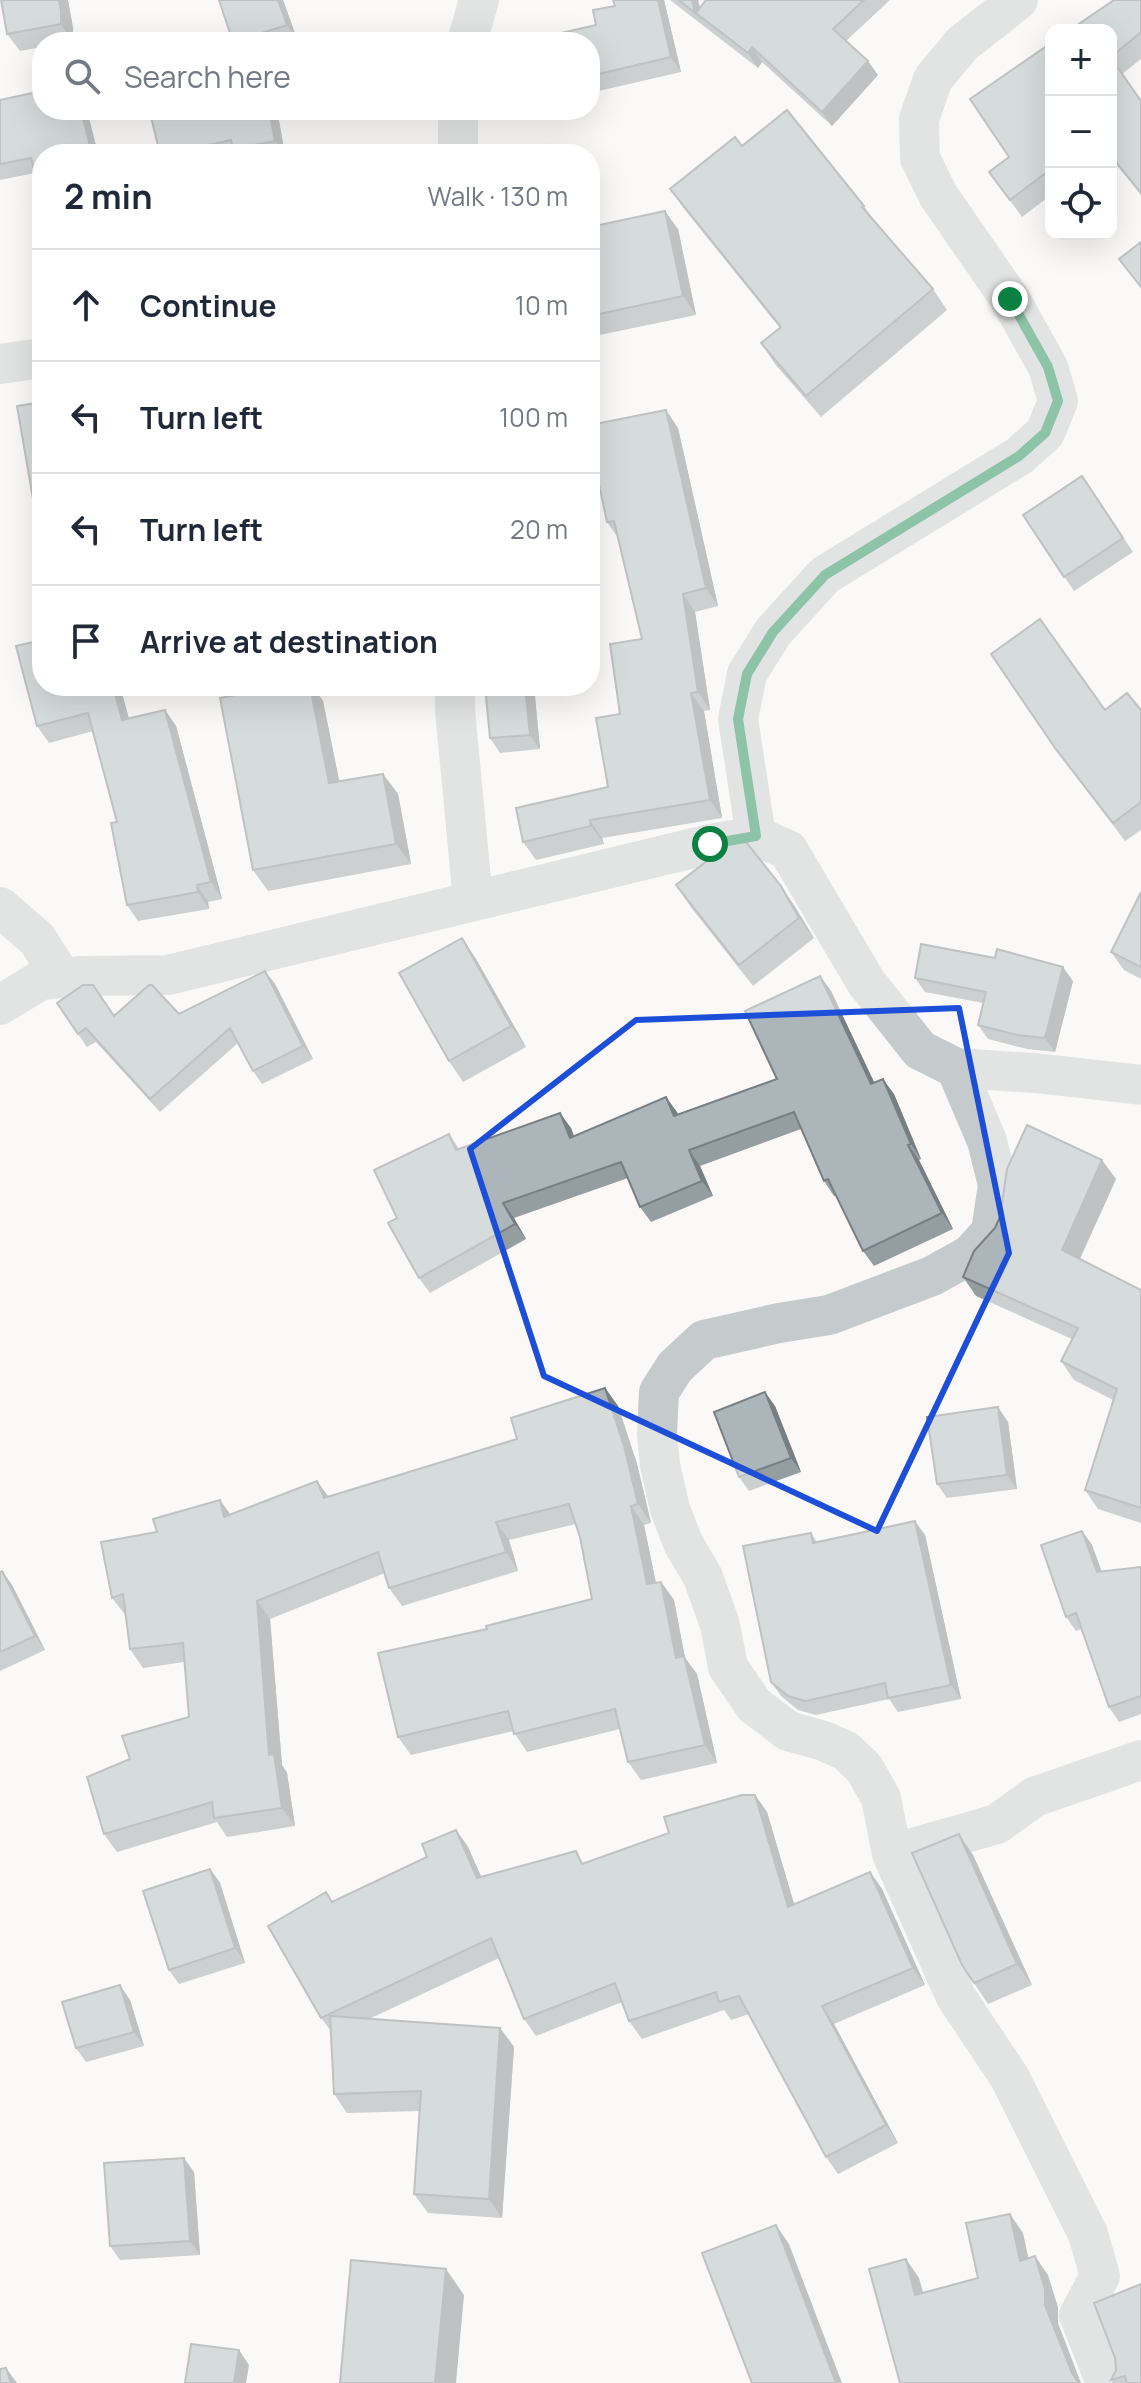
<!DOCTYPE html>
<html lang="en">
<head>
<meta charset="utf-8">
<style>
	body { margin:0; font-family:Manrope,sans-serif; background:#f2f2f3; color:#1f2937 }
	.controls { position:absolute; right:24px; top:24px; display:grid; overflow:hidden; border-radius:16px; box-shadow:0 8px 32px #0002 }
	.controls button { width:72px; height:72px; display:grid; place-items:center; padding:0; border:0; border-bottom:2px solid #e0e1e3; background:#fff; color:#1f2937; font:40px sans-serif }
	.stop { position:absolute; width:24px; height:24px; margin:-18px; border:6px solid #0b8043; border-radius:50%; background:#fff }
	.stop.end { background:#0b8043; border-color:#fff; box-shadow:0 2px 8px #0008 }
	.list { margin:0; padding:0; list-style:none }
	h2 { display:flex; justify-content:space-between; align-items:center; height:104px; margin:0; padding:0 32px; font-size:34px }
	h2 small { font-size:26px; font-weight:400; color:#747a83 }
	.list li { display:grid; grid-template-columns:52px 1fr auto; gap:24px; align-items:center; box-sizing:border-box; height:112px; padding:0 32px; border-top:2px solid #e0e1e3 }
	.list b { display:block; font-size:30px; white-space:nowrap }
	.list em { font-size:26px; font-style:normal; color:#747a83 }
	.icon { flex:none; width:44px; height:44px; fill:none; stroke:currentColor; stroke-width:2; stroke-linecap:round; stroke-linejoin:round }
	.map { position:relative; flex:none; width:1141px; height:2383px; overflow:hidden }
	.search { position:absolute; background:#fff; box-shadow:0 8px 32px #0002; left:32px; top:32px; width:568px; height:88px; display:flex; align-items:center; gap:20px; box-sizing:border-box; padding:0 28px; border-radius:32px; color:#747a83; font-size:30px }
	.panel { position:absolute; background:#fff; box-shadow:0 8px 32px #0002; left:32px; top:144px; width:568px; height:552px; border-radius:32px }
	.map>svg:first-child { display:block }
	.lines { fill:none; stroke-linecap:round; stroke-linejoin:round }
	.minor { stroke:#c5cacd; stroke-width:40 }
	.wall { fill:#949da0 }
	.shaded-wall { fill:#787f82 }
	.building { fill:#acb6ba; stroke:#787f82; stroke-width:2 }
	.route { stroke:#0b8043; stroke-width:10 }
	.marked { fill:none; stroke:#1d4ed8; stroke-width:6; stroke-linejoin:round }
</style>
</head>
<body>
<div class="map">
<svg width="1141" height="2383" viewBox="0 0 1141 2383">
	<rect width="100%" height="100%" fill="#faf9f7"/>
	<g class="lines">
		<path class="minor" d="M467 42 479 0
			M458 110V154
			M0 364 42 358
			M455 686V710L473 901
			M756 836 738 719 747 674 773 632 825 575 1019 456 1045 433 1058 401 1048 367 1010 299 938 195 920 158 919 119 933 79 962 44 1018 0
			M0 907 37 939 62 978
			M0 1005 41 980 82 976 168 975 710 844 756 836 788 850 866 982 920 1050 956 1068 1035 1073 1141 1085
			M956 1068 987 1141 998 1185 991 1232 970 1255 932 1276 829 1315 779 1323 704 1340 675 1367 659 1392 657 1434 660 1465 670 1509 683 1543 703 1577 720 1625 728 1667 754 1705 788 1731 824 1741 846 1751 864 1768 881 1798 892 1854 956 1997 1010 2078 1088 2234 1100 2276 1079 2315 1106 2383
			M892 1854 997 1824 1034 1797 1141 1760"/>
	</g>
	<path class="wall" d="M1 0H68L73 28V42H42V47L20 51 7 34Z
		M219 0H283L297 39 288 42H233Z
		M664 0 681 72 590 93V42L596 25 615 6Z
		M670 0H698L700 8 706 0H890L846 41 878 75 832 126 762 62 758 68Z
		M1141 0V59L1122 74 1141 101V195L1111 158V30Z
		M1051 43V195L1022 217 989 172 1009 157Z
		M0 100 87 110 98 154H42L35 173 0 180Z
		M277 110 285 154H160Z
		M742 146 864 206 874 221 933 289 947 310 821 417 775 364 761 343 780 328 685 210 670 189Z
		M590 227 678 229 696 315 590 337Z
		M42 402V525L36 516Z
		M678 428 718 606 695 612 710 710 704 711 722 818 602 838 604 844 536 860 523 842 608 787 620 714 642 639 618 538 607 522Z
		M1082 476 1133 552 1074 591 1023 515Z
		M991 654 1105 710H1141V830L1125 841 1068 766Z
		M42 686H120L129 719 165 710 176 726 222 899 208 902 209 909 138 921 127 905 117 822 93 731 49 743 37 726Z
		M281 686H326L314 689 323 701 339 782 383 774 398 794 411 864 268 891 253 870Z
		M485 686H534L540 749 500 753 490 738Z
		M676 885 781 886 795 907 814 938 753 986 690 906Z
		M1141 892V979L1124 970 1111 952Z
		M462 938 476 959 526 1047 463 1082 449 1061Z
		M265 971 275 984 313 1059 262 1084 253 1071 238 1043 160 1112 96 1042 87 1047 57 1003 114 1016 179 1014Z
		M820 976 831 991 874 1082 894 1094 921 1159 919 1160 953 1229 874 1266 863 1251 836 1196H834L824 1181 801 1129 700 1166 713 1196 651 1222 640 1207 628 1178 514 1218 526 1239 430 1293 419 1278 397 1218 449 1134 459 1149 571 1128 574 1136 666 1097 678 1115 777 1079Z
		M915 978 1073 981 1055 1052 1027 1049 988 1039 978 1025 983 1003 925 992Z
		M1116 1179 1080 1259 1141 1290V1523L1098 1509 1085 1490 1113 1400 1074 1380 1061 1361 1072 1339 976 1296 963 1277Z
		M605 1388 618 1406 637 1464 651 1523 644 1525 656 1583 661 1582 674 1600 685 1658 697 1674 717 1763 641 1780 628 1762 620 1729 527 1752 513 1731 411 1755 398 1737 487 1629 592 1599 580 1537 576 1524 509 1540 518 1571 402 1606 389 1588 385 1573 270 1619 282 1765 287 1773 295 1826 227 1837 217 1822 117 1852 104 1834 130 1759 189 1717 184 1662 143 1668 130 1649 126 1616 112 1598 157 1532 230 1514 317 1481 328 1496 517 1439Z
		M775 1406 801 1472 749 1491 739 1477Z
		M1008 1422 1017 1489 947 1498 937 1484Z
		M1082 1531 1092 1545 1102 1572 1141 1567V1714L1119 1722 1109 1707 1081 1629 1076 1631 1066 1617Z
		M811 1533 817 1542 925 1535 961 1699 898 1712 889 1699 816 1715 798 1710 781 1696 771 1682Z
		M2 1571 12 1585 45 1650 0 1671V1572Z
		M755 1795 767 1812 794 1904 870 1872 882 1889 925 1985 834 2024 898 2143 838 2174 826 2157 749 2014 731 2020 724 2010 642 2039 629 2021 622 2002 536 2036 524 2019 499 1958 369 2019 500 2028 514 2047 502 2218 428 2213 414 2194 420 2111 347 2113 334 2094 331 2031 321 2018 326 1892 332 1902 427 1857 456 1830 468 1847 481 1876 584 1863 669 1833Z
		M973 1855 1032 1985 988 2004 962 1965Z
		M210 1869 220 1883 245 1963 179 1984 169 1970Z
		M130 2000 144 2046 86 2062 76 2048Z
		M194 2172 200 2255 120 2260 110 2246Z
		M1116 2370 1141 2383H1113L1111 2380Z"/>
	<path class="shaded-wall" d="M59 0H68L73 28V42L61 24Z
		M278 0H283L297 39 287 25Z
		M658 0H664L681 72 671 57Z
		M692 0H698L703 19 696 13 705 27 695 13Z
		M752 47 762 62 758 68 748 53Z
		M868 61 878 75 832 126 822 112Z
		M81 110H87L98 154H92Z
		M269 110H277L285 154 275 141Z
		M665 211 678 229 696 315 683 296Z
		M666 410 678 428 718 606 706 588Z
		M683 594 695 612 710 710 698 692Z
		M113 686H120L134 737 122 720Z
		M310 686H313L323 701 344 804 329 783Z
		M525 686H534L540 749 530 735Z
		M691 693 704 711 722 818 710 800Z
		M165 710 176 726 222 899 211 882Z
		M383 774 398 794 411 864 396 844Z
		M590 820 602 838 604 844 591 826Z
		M197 885 208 902 209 909 198 892Z
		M781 886 795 907 814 938 799 918Z
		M462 938 476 959 526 1047 511 1026Z
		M1063 967 1073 981 1055 1052 1045 1038Z
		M265 971 275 984 313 1059 303 1046Z
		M820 976 831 991 882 1099 871 1084Z
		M883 1079 894 1094 921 1159 911 1144Z
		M666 1097 677 1112 685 1132 674 1116Z
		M560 1113 571 1128 580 1154 570 1138Z
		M908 1145 919 1160 953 1229 942 1213Z
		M689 1150 700 1166 713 1196 702 1181Z
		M1102 1160 1116 1179 1075 1269 1062 1250Z
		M503 1203 514 1218 526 1239 515 1224Z
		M605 1388 618 1406 637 1464 651 1523 638 1504Z
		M765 1392 775 1406 801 1472 791 1458Z
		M998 1407 1008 1422 1017 1489 1007 1475Z
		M317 1481 330 1499 324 1498Z
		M220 1500 233 1518 224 1517Z
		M631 1506 644 1525 660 1603 647 1584Z
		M915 1521 925 1535 961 1699 951 1685Z
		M496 1522 509 1540 518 1571 506 1552Z
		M1082 1531 1092 1545 1107 1587 1097 1572Z
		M2 1571 12 1585 45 1650 35 1636Z
		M661 1582 674 1600 685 1658 697 1674 717 1763 705 1745 676 1658Z
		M257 1601 270 1619 282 1765 287 1773 295 1826 282 1808 269 1755Z
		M755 1795 767 1812 800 1924 788 1907Z
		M456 1830 468 1847 489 1895 477 1878Z
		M959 1834 973 1855 1032 1985 1017 1964Z
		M210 1869 220 1883 245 1963 235 1948Z
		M870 1872 882 1889 925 1985 913 1968Z
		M120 1985 130 2000 144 2046 134 2032Z
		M822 2006 834 2024 898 2143 886 2125Z
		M500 2028 514 2047 502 2218 489 2199Z
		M184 2158 194 2172 200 2255 190 2241Z
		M1010 2214 1023 2233 1033 2279 1020 2261Z
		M776 2225 789 2244 842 2383H836Z
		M1035 2256 1048 2275 1058 2307V2323L1081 2383H1079L1072 2373 1045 2305Z
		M906 2259 919 2278 929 2314 915 2295Z
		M446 2269 464 2295 456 2383H435Z
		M239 2350 249 2365 246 2383H234Z
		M6 2368 17 2383H11Z"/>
	<path class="building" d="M1 0H59L61 11V24L7 34Z
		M219 0H278L287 25 233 42Z
		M613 0H658L671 57 590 76V42H546L544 37 596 25 593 10 615 6Z
		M679 0H692L695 13Z
		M706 0H864L833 29 868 61 822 112 752 47 748 53 696 13Z
		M1114 0H1141V32L1111 57V30H1070Z
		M1051 43V169L1010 200 989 172 1009 157 970 99Z
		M1111 58 1141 101V193L1111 156Z
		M42 91V110H81L92 154H42V197L31 158 0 164V100Z
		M165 110H269L275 141 233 149 231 140 168 154H160L150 113Z
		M787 110 864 206 862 207 933 289 806 396 761 343 781 327 670 189 735 137 742 146Z
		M665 211 683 296 590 316V227Z
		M1141 242V287L1119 259Z
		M42 402V515L36 516 17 406Z
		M666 410 706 588 683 594 698 692 691 693 710 800 590 820 591 826 523 842 516 808 608 787 596 718 620 714 610 644 642 639 614 521 607 522 590 442V425Z
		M1082 476 1123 538 1064 577 1023 515Z
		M1040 619 1105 710 1127 693 1141 710V802L1113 823 1055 748 991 654Z
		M42 640V686H113L122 720 165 710 211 882 197 885 198 892 127 905 111 823 117 822 88 713 37 726 16 646Z
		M281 686H310L329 783 383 774 396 844 253 870 220 698Z
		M485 686H525L530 735 490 738Z
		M739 839 746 842 781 886 799 918 739 965 676 885 734 840Z
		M1141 892V967L1111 952Z
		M462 938 511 1026 449 1061 399 973Z
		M921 944 995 958 997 949 1063 967 1045 1038 1017 1035 978 1025 986 992 915 978Z
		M265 971 303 1046 253 1071 230 1028 150 1099 86 1028 78 1034 57 1003 83 985H93L114 1016 149 985H152L179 1014Z
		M820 976 871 1084 883 1079 911 1144 908 1145 942 1213 863 1251 828 1179 824 1181 794 1112 689 1150 702 1181 640 1207 621 1162 503 1203 515 1224 419 1278 388 1223 397 1218 374 1170 449 1134 456 1150 560 1113 570 1138 666 1097 674 1116 777 1079 745 1011Z
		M1027 1125 1102 1160 1062 1250 1141 1290V1508L1085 1490 1117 1389 1061 1361 1078 1328 963 1277 974 1251 995 1228 1000 1217 1007 1169Z
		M605 1388 624 1446 638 1504 631 1506 647 1584 661 1582 676 1658 684 1656 705 1745 628 1762 615 1709 514 1734 508 1711 398 1737 378 1653 487 1629 486 1626 592 1599 580 1537 569 1504 496 1522 506 1552 389 1588 378 1552 257 1601 269 1755 274 1754 282 1808 214 1818 212 1802 104 1834 87 1777 130 1759 122 1736 189 1717 183 1643 130 1649 123 1594 112 1598 101 1542 157 1532 153 1519 220 1500 224 1517 317 1481 324 1498 517 1439 511 1418Z
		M765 1392 791 1458 739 1477 714 1412Z
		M998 1407 1007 1475 937 1484 927 1417Z
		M915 1521 951 1685 888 1698 885 1683 806 1701 788 1696 771 1682 743 1546 811 1533 813 1543Z
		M1082 1531 1097 1572 1141 1567V1696L1109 1707 1076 1613 1066 1617 1041 1545Z
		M2 1571 35 1636 0 1652V1572Z
		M742 1795H755L788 1907 870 1872 913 1968 822 2006 886 2125 826 2157 739 1996 719 2002 716 1992 629 2021 615 1983 524 2019 491 1938 321 2018 268 1926 326 1892 332 1902 427 1857 422 1844 456 1830 477 1878 576 1851 582 1864 669 1833 664 1817Z
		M959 1834 1017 1964 974 1983 962 1965 912 1853Z
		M210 1869 235 1948 169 1970 143 1891Z
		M120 1985 134 2032 76 2048 62 2002Z
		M330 2016 500 2028 489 2199 414 2194 421 2091 334 2094Z
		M184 2158 190 2241 110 2246 104 2163Z
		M1010 2214 1020 2261 1035 2256 1045 2289V2305L1072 2373 1078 2382 1081 2383H900L869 2269 906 2259 915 2295 978 2278 966 2223Z
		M776 2225 836 2383H752L702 2253Z
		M351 2260 446 2269 435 2383H340Z
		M1141 2284V2383H1127L1125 2376 1111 2380 1116 2370 1115 2358 1094 2303Z
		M191 2344 239 2350 234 2383H185Z
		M6 2368 11 2383H0V2369Z"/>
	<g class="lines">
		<path class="route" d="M710 844 756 836 738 719 747 674 773 632 825 575 1019 456 1045 433 1058 401 1048 367 1010 299"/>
	</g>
	<path d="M0 0H1141V2383H0ZM959 1008 1009 1253 877 1531 544 1376 470 1149 636 1020Z" fill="#faf9f7" fill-opacity=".55" fill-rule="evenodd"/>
	<path class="marked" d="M959 1008 1009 1253 877 1531 544 1376 470 1149 636 1020Z"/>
</svg>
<div class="controls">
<button>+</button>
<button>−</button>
<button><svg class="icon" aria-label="locate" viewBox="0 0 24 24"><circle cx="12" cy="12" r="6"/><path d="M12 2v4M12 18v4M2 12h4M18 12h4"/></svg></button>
</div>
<div class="stop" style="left:710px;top:844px"></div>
<div class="stop end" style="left:1010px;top:299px"></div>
<div class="search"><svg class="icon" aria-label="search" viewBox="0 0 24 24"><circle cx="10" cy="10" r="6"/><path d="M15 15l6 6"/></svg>Search here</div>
<section class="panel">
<h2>2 min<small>Walk · 130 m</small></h2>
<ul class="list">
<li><svg class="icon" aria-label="ahead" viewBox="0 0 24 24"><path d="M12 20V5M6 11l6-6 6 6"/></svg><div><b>Continue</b></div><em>10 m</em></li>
<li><svg class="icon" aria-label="left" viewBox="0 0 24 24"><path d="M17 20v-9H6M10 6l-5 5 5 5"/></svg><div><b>Turn left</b></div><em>100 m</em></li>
<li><svg class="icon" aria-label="left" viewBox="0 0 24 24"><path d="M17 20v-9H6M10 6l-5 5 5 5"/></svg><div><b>Turn left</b></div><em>20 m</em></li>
<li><svg class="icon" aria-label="arrive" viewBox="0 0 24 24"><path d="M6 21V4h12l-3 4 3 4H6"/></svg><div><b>Arrive at destination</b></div></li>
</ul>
</section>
</div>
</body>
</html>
